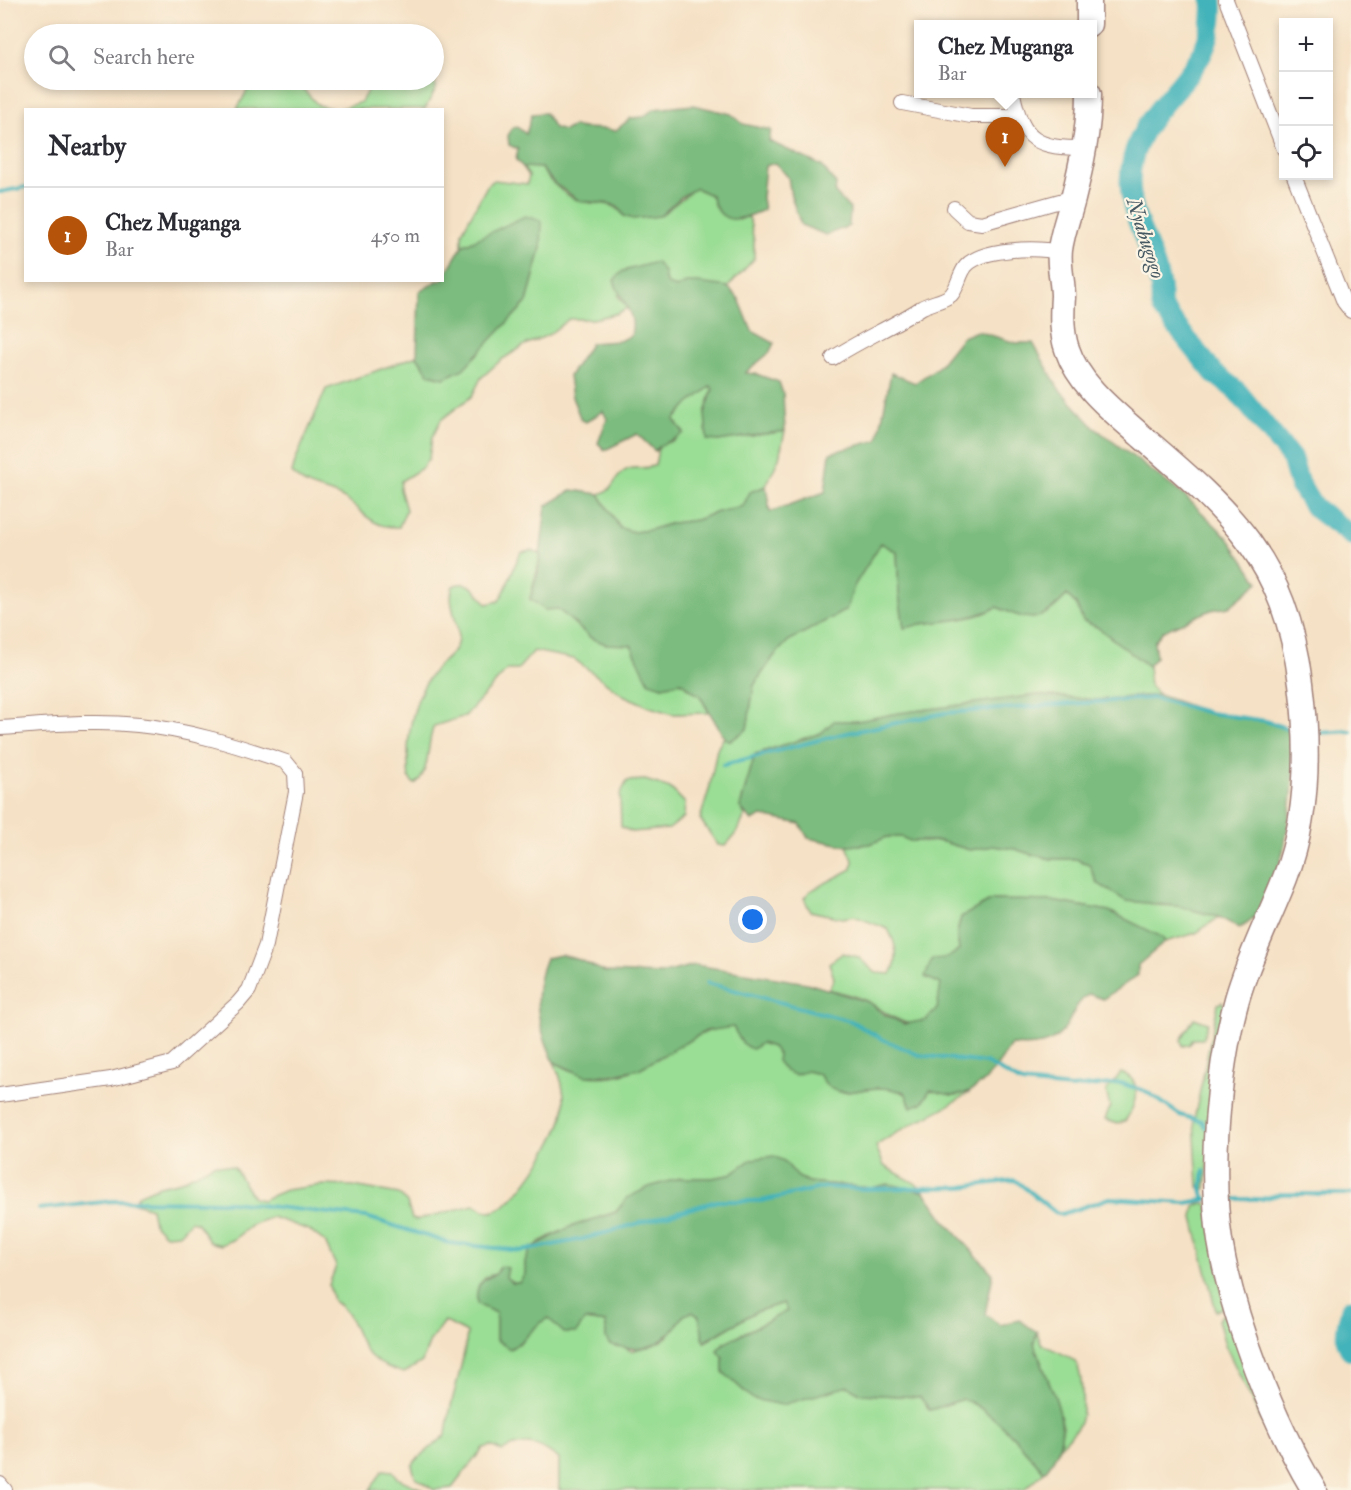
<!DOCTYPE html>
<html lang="en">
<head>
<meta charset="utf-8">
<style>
	body { margin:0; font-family:"IM FELL Double Pica",serif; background:#f2f2f3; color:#2b2b33 }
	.controls { position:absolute; right:18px; top:18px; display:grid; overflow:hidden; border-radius:0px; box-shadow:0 3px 9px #0003 }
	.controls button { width:54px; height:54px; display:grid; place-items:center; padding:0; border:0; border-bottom:2px solid #e1e1e2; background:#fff; color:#2b2b33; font:30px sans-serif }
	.you { position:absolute; left:753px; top:920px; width:21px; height:21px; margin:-15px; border:4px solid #fff; border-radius:50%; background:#1a73e8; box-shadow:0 0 0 9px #1a73e833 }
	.badge { display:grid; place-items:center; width:39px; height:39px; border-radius:50%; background:#b45309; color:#fff; font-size:20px; font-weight:700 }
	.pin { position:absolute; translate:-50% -50px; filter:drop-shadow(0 2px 3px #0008) }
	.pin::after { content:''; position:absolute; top:32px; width:21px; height:18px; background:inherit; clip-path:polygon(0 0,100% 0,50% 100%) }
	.popup { position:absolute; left:914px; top:20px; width:183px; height:78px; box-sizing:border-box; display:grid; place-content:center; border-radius:0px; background:#fff; filter:drop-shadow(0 2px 4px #0005); font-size:20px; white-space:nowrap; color:#7c7c81 }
	.popup b { font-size:22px; color:#2b2b33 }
	.popup::after { content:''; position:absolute; left:50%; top:100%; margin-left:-12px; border:12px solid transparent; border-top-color:#fff }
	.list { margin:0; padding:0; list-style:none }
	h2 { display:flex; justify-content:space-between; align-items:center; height:78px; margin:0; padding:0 24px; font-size:26px }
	h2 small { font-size:20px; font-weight:400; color:#7c7c81 }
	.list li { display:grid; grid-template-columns:39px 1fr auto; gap:18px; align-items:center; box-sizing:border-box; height:96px; padding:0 24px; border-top:2px solid #e1e1e2 }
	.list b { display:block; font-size:22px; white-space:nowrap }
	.list p { margin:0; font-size:20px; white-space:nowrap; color:#7c7c81 }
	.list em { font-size:20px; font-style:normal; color:#7c7c81 }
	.icon { flex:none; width:33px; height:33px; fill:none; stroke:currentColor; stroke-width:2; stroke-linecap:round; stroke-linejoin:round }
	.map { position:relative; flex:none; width:1351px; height:1490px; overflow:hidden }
	.search { position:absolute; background:#fff; box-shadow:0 3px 9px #0003; left:24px; top:24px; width:420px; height:66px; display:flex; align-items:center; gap:15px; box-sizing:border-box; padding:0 21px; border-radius:33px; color:#7c7c81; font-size:22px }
	.panel { position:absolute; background:#fff; box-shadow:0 3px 9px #0003; left:24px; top:108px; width:420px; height:174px; border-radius:0px }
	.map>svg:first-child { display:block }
	.green { fill:#9add94; stroke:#727e60; stroke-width:1.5 }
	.forest { fill:#7bbc7e; stroke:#626e54; stroke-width:1.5 }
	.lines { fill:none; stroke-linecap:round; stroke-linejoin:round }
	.stream { stroke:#43b3ba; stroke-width:4 }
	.river { stroke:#43b3ba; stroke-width:21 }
	.street-casing { stroke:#a08078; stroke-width:16 }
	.highway-casing { stroke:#a08078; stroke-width:27 }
	.street { stroke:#fff; stroke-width:14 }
	.highway { stroke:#fff; stroke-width:24 }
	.labels { text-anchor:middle; stroke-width:4.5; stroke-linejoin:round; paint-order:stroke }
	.water-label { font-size:21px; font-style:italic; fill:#475a64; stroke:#fcf5e5 }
</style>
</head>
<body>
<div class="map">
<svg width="1351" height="1490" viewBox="0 0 1351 1490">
	<rect width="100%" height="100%" fill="#fcf5e5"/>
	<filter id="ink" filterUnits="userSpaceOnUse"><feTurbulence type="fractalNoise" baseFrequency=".0167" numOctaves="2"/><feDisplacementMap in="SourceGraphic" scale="12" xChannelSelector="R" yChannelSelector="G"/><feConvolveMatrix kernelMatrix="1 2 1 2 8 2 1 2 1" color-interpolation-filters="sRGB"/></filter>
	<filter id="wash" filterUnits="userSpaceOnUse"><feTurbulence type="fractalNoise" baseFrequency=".008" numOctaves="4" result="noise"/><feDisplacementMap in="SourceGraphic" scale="24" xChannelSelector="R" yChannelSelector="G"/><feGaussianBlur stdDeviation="1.35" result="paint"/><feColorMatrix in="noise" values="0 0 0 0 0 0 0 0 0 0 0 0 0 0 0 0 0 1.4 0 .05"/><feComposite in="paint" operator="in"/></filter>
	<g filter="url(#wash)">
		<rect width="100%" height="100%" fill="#f5e1c5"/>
		<path class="green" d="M434 73 436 88 425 109H339L361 102 373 80H434Z
			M253 80 296 81 318 105 334 109H237Z
			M523 167 541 168C549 181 566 197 581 201 598 206 613 199 624 216H660L695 188 711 195 715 207 739 220 749 216 754 241V259L728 287C709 286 694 280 676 288L666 283 664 272 618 296 628 308 615 314 593 319H569L548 335 525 345 501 360 481 378 472 396 441 420 432 438 429 458 422 468 401 481 400 489 406 510 399 527C371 528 367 514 346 500 328 488 307 491 292 473L296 459 326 389 417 356 429 374 444 378 463 369 527 302 541 248 489 234 462 246V232L487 186 494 180 527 184 529 176Z
			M711 386 713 388 705 413 718 441 785 431 779 458 766 486 750 492 743 506 711 514 697 520 673 523 649 530 634 532 620 528 599 494C616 489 612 481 623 472 633 464 645 471 655 465 660 446 652 447 675 440L674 420 685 407Z
			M881 542 897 552 899 594 904 628C912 627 920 623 928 623 953 620 975 620 997 607 1031 622 1041 623 1067 595L1076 604 1083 621 1097 627 1148 666 1150 686 1159 695 1095 700 1037 695 899 713 858 721H835L821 733 755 754 740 807 745 815C740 828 735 837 725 846L718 845 700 819 709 790 717 749 724 737 730 741 747 729 754 685 774 656 788 641 846 610 854 586Z
			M531 550 541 554 530 599 558 609 591 638 606 644H631L662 686 680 682 700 696 709 713 673 714 650 707 623 695 574 659 534 651 517 670H507L465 716 434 726C426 743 431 773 415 784 406 779 409 773 408 764 407 732 414 694 436 668 442 661 455 654 457 644 462 624 446 606 453 586 469 578 477 592 487 604L499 601C509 586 512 568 521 552Z
			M645 780 670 788 685 803 684 817 669 829 632 832 621 827 620 795 627 781Z
			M887 837H901L924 842 940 841 970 850 993 846 1015 849 1033 855 1052 859H1076L1089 864 1096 875 1153 905 1177 906 1219 917 1196 933 1165 942 1161 937 1109 911 1052 901 992 900 961 917 957 933 959 950 947 958C944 973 944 997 937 1009 920 1041 888 1014 869 1002 858 996 842 993 829 989L834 978 829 963 843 953 858 957 876 973 891 974C900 958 896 944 888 929L854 916 842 918 810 911 804 898 810 891 852 869 853 860 847 846 870 844Z
			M1222 1002 1224 1004 1206 1188 1203 1190 1198 1186 1194 1120 1218 1004Z
			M1194 1018 1208 1023 1203 1039H1193L1190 1044 1183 1046 1181 1040Z
			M722 1027H734L742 1043H761L772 1047 778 1054 807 1071 819 1074C835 1105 855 1087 882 1088 897 1088 909 1095 922 1103L930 1090 953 1095 970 1092C940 1113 906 1124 876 1146L884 1166 915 1183 925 1192 889 1184 871 1188 808 1182 798 1177 784 1161 752 1159 729 1175 712 1178H680L627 1198 616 1212 570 1227 539 1242 525 1262 526 1274 519 1283H512C493 1263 475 1280 477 1303L496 1313V1340L519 1344 536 1324 548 1317 557 1324 585 1320 606 1323V1337L631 1351C661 1343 666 1343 684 1315L692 1312 699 1316 705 1342 755 1312 783 1303 788 1311 723 1343V1372L753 1399 848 1386 862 1394 920 1397 930 1410 963 1399C993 1410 1023 1447 1044 1472L1024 1490H559V1459C539 1443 526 1439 502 1451L491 1446 483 1448 452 1488 434 1490 416 1478 412 1466 416 1460 446 1435C449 1400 464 1368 467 1333L444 1321 430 1341 422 1362 404 1373C390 1369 372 1362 364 1348 353 1330 352 1311 333 1301L329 1285 336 1266 325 1242 309 1230 272 1217 253 1224 234 1239 221 1245 209 1242 198 1223 191 1221 179 1234 165 1235 154 1224 151 1208 135 1203 138 1195 159 1186 181 1181 214 1164 234 1167 253 1198 262 1200 286 1190 321 1185 353 1186 399 1194 407 1203 412 1219 416 1220 474 1205C480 1206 483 1212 490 1212 514 1211 559 1138 563 1116 567 1097 562 1079 554 1062 564 1067 574 1073 584 1075 637 1087 676 1038 722 1027Z
			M1121 1073C1145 1079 1135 1107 1125 1121L1118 1124 1105 1120 1110 1107 1106 1091Z
			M1201 1203 1208 1204 1225 1307 1216 1311 1193 1218 1195 1206Z
			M1223 1314H1228L1278 1439 1276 1445 1268 1434 1225 1345 1218 1320Z
			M1037 1332 1041 1344C1053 1350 1065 1353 1075 1362 1083 1371 1084 1411 1080 1423 1076 1432 1065 1441 1058 1448L1063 1426 1055 1397 1033 1342Z
			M383 1470 393 1471 397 1478 423 1490H370Z"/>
		<path class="forest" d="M693 105 731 114 743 124 771 130 769 141 822 166 836 184 835 193 850 209 849 226 826 235 801 225 791 196 788 177 775 163 765 166 762 198 764 210C739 220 721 229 711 195L696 188 682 196 660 216 633 219 624 216 619 208 611 204 580 201 555 184 541 168 523 167 516 160 518 149 509 145 508 136 512 128 517 127 526 134 532 114 545 113 554 128 564 131 573 126C587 131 601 126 615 131L631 118 643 117 654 109Z
			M525 216 542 221 541 248 527 302 463 369 444 378 429 374 417 356 419 292 437 281 442 280 462 246Z
			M656 262 664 272 666 283 676 288 686 283H698L728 287 739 299 752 331 774 343 769 353 745 373 756 374 779 382 783 394 785 431 718 441 707 440 705 413 713 389 711 386 685 407 674 420 684 433C675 441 662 441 655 451L637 434 605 450 598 443 607 419 603 411 586 422 581 420 572 397 569 376 591 343 619 341 631 336C637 310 620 303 614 280L623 271Z
			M977 331 1016 343H1033L1059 389 1095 428 1186 497 1228 538 1259 582 1229 607 1211 610 1163 631 1154 642 1156 657 1148 666 1097 627 1083 621 1076 604 1067 595C1040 623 1032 623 997 607 974 619 953 620 928 623 920 623 912 627 904 628L899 594 897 552 881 543 854 586 846 610 788 641 774 656 754 685 747 729 730 741 724 737 700 696 681 682 662 686 649 682 631 645 606 644 591 638 558 609 545 610 530 599 538 572 546 506 572 490 599 494 620 528 634 532 649 530 673 523 697 520 711 514 743 506 750 492 766 486 770 512 825 492 830 453 878 440 891 373 915 383 938 367 962 337Z
			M1037 695 1095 700 1159 695 1210 713 1266 721 1286 729 1295 740C1295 785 1286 909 1239 928L1219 917 1177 906 1126 901 1097 883 1089 864 1076 859H1052L1033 855 1015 849 993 846 970 850 940 841H910L901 837H887L870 844 847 846 808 838 800 824 762 816 752 821 740 807 755 754 821 733 834 721H858L899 713Z
			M992 900 1052 901 1109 911 1162 937 1165 942 1138 965V975L1103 999 1089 994C1077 1002 1075 1010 1068 1023 1057 1046 1034 1047 1011 1045 998 1065 980 1096 953 1095 946 1095 937 1091 930 1090L922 1103 911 1107 905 1092C898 1091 889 1088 882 1088 854 1087 835 1104 819 1074L807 1071 795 1075 785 1071 777 1061 778 1054 772 1047 761 1043 753 1049C741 1046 739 1037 733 1027L706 1031 639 1069 610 1075 585 1076 554 1062C538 1026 530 996 546 958L561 955 580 960 605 972 660 974 695 965 807 983 868 1002 884 1014 904 1024 926 1020 937 1009 941 984 925 977 932 959 947 958 959 950 957 933 961 917Z
			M774 1156 784 1161 798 1177 808 1182 871 1188 889 1184 925 1192 946 1222 993 1274 985 1314 1000 1325 1019 1320 1037 1332 1034 1343C1047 1387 1083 1429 1044 1472 1023 1447 993 1410 963 1399L930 1410 920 1397 862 1394 848 1386 782 1405 753 1399 723 1372V1357L717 1350 723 1344 787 1311 783 1303 755 1312 704 1342 699 1316 692 1312 684 1315C664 1346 645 1355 609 1344L606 1338V1323L585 1320 576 1333H564L548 1318C533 1326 525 1341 510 1349L496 1340V1313L477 1304C475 1286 480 1280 496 1274L500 1266 508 1268 506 1277 512 1283H519L525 1274V1262L531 1248 570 1227 616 1212 627 1198 649 1187 680 1178H712L729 1175 752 1159Z"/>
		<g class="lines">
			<path class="stream" d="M0 192 26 187
				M1318 733 1351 731
				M723 765 842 734 945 713 1154 698 1210 713 1266 721 1296 732
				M707 983 851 1021 880 1038 919 1055 986 1063 1022 1083 1071 1088 1121 1083 1147 1092 1180 1115 1202 1121 1206 1128
				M1204 1171 1202 1188 1204 1199
				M1229 1199H1262L1281 1194H1351
				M39 1209 113 1201 231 1202 366 1217 449 1243 522 1251 583 1239 717 1201H761L826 1187 865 1189 962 1187 1015 1180 1055 1212 1062 1214 1110 1198 1186 1203 1208 1199"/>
			<path class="river" d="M1212 0C1218 76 1149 94 1133 158 1118 217 1165 254 1161 307L1214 373 1237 391 1292 459 1299 484 1314 507 1351 535
				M1351 1309C1348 1322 1342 1340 1351 1350"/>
		</g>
	</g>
	<g filter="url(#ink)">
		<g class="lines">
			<defs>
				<path id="street" d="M1226 0 1284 149
					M1013 94C1023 142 1037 148 1085 148
					M902 103 971 116H1018
					M1294 176 1344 302 1351 311
					M954 208 968 221 982 223 1074 197
					M833 358C862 339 892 327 921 308 929 303 944 301 951 295 958 288 959 274 966 266 982 248 1037 247 1059 252
					M0 728C46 725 93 720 138 725 189 730 239 746 286 762L295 773 296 792 266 945 249 990 238 1003 172 1063 111 1079 0 1095
					M0 1484 5 1490"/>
				<path id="highway" d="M1089 24V0
					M1089 94C1089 130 1082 163 1073 199 1069 215 1062 233 1060 250 1058 265 1063 281 1063 296 1062 313 1061 332 1067 349 1079 385 1113 411 1140 435 1230 512 1285 558 1301 683 1309 747 1309 817 1285 878 1269 919 1249 957 1237 999 1218 1068 1209 1171 1220 1241 1233 1320 1273 1422 1314 1490"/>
			</defs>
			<use href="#street" class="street-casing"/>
			<use href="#highway" class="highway-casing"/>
			<use href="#street" class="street"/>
			<use href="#highway" class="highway"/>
		</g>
	</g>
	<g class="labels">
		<g class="water-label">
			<text transform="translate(1146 238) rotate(72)" y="7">Nyabugogo</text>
		</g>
	</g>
</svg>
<div class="controls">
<button>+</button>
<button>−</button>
<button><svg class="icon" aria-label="locate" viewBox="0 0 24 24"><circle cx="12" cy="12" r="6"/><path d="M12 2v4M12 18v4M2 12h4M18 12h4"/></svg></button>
</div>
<div class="you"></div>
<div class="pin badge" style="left:1005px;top:167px">1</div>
<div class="popup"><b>Chez Muganga</b>Bar</div>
<div class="search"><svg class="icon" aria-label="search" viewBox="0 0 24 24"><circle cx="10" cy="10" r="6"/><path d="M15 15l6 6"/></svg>Search here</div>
<section class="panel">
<h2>Nearby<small></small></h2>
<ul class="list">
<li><span class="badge">1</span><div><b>Chez Muganga</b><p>Bar</p></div><em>450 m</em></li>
</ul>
</section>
</div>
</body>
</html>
